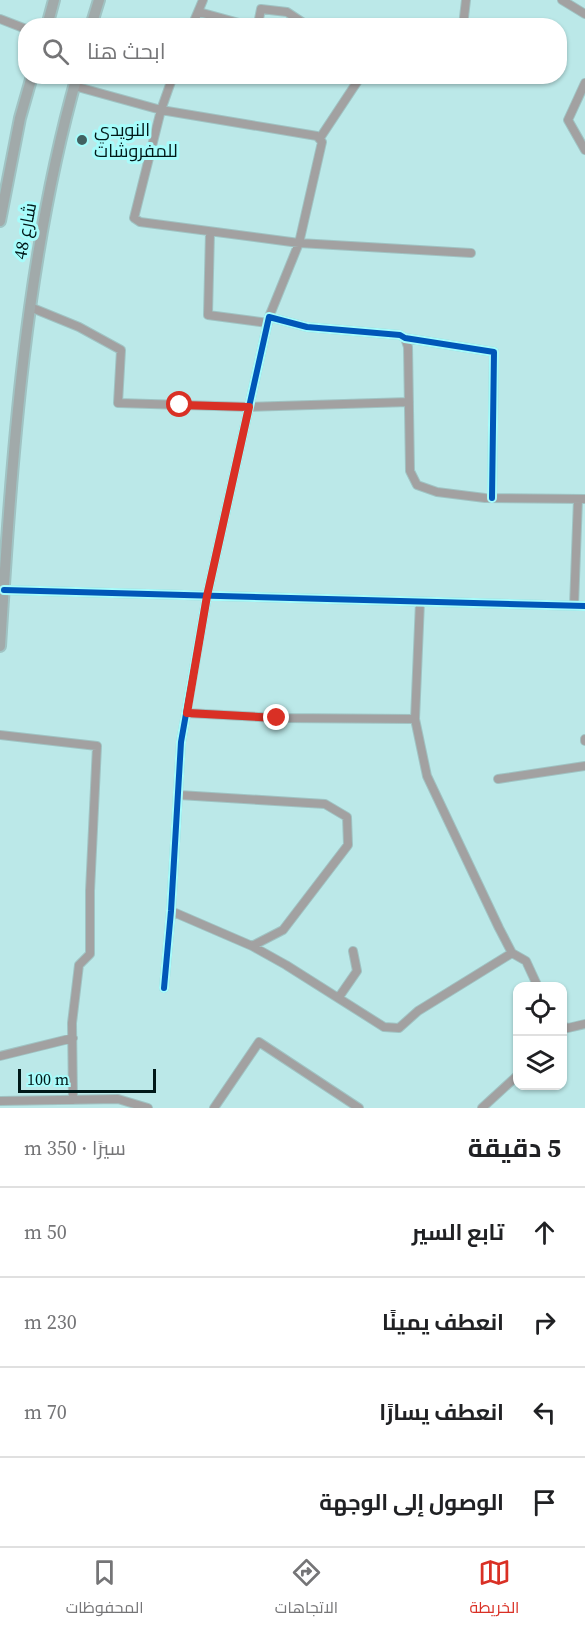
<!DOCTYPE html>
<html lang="ar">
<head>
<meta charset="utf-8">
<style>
	body { margin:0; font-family:"Source Serif 4",Cairo,serif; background:#f6f6f6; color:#202124; direction:rtl }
	.controls { position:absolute; right:18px; bottom:18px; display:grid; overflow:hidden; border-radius:12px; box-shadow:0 2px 4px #0004 }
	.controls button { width:54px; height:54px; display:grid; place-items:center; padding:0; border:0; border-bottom:2px solid #e0e0e0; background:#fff; color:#202124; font:30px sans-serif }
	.scale { position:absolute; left:18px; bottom:15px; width:138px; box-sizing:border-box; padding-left:6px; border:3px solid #001818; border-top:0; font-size:16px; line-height:21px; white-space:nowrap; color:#001818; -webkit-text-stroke:4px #a7fcfb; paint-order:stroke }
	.stop { position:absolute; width:18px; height:18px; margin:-14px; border:4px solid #d93025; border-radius:50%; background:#fff }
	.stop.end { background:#d93025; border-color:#fff; box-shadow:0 2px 6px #0008 }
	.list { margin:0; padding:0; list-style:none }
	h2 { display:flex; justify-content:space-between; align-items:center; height:78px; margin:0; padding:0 24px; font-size:26px }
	h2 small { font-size:20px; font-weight:400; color:#757577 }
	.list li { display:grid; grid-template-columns:39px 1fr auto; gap:18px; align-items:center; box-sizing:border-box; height:90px; padding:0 24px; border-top:2px solid #e0e0e0 }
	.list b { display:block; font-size:22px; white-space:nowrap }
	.list em { font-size:20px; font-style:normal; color:#757577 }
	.icon { flex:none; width:33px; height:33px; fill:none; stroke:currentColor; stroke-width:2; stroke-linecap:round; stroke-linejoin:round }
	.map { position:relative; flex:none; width:585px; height:1108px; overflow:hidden; direction:ltr }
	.search { position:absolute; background:#fff; box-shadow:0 2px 4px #0004; left:18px; right:18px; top:18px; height:66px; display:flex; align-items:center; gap:15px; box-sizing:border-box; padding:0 21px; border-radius:24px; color:#757577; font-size:22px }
	.sheet { height:438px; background:#fff }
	nav { display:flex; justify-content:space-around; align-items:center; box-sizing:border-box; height:84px; border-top:2px solid #e0e0e0; background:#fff; font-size:16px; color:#757577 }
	nav a { display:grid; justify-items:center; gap:3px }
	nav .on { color:#d93025 }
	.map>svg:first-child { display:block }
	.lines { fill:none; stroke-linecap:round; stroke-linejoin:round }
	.minor-casing { stroke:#a0c3c3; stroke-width:10 }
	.secondary-casing { stroke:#a0c3c3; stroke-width:14 }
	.minor { stroke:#a2a1a1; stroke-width:8 }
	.secondary { stroke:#a1aaaa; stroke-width:10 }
	.cycleway-casing { stroke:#a7fcfb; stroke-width:10 }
	.cycleway { stroke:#0057b8; stroke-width:6 }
	.route { stroke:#d93025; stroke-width:8 }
	.poi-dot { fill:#416161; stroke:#a7fcfb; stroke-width:2 }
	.labels { text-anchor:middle; stroke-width:6; stroke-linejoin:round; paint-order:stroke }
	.poi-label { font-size:18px; fill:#001818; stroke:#a7fcfb; text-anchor:start }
	.street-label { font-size:18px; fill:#001818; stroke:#a7fcfb }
</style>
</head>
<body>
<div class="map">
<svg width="585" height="1108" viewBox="0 0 585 1108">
	<rect width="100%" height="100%" fill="#bbe8e8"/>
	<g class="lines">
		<defs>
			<path id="minor" d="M562 0 585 14
				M199 12 250 26
				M0 19 26 29
				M192 26 203 0
				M252 26 258 24 261 9 287 12 308 26
				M463 26 466 0
				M173 76 161 110 134 218 140 222 299 243 471 253
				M585 83 568 120 585 150
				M74 86 161 110 317 136 322 142 299 243 269 317
				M320 138 361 76
				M210 232 208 315 268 323
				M30 307 79 327 121 350 118 403 249 407 409 402
				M405 338 408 347 410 471 417 485 437 492 485 498 585 499
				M4 590 585 606
				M574 606 578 499
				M187 713 277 718 415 719 427 776 499 928 512 953 526 961 538 987
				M415 719 420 602
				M0 735 97 746 90 891V954L79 965 72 1023 73 1100
				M585 739V741
				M498 779 585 766
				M179 795 325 804 347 817 348 845 283 930 252 946
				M171 911 252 946 286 965 384 1027 399 1028 418 1011 512 953
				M164 988 171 911 181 742 207 596 269 317 307 327 400 335 405 338 494 352 492 498
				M339 997 357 971 353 951
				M562 1026 568 1028 585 1024
				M0 1056 73 1038
				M0 1101 118 1099 148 1108
				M214 1108 259 1042 359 1108
				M482 1108 518 1075"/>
			<path id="secondary" d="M47 26 54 0
				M91 26 99 0
				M0 221 20 118 32 76
				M0 646C12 457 25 259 77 76"/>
		</defs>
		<use href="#minor" class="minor-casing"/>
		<use href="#secondary" class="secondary-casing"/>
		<use href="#minor" class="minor"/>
		<use href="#secondary" class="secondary"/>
		<defs>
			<path id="cycleway" d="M4 590 585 606
				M164 988 171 911 181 742 207 596 269 317 307 327 400 335 405 338 494 352 492 498"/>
		</defs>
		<use href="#cycleway" class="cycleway-casing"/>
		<use href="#cycleway" class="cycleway"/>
	</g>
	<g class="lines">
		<path class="route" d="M180 405 249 407 207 596 187 713 277 718"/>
	</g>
	<circle class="poi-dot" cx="82" cy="140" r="6"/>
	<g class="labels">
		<g class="poi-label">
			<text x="94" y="136">النويدي<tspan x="94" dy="21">للمفروشات</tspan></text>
		</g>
		<g class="street-label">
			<text transform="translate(25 231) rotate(-79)" y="6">شارع 48</text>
		</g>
	</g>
</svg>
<div class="controls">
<button><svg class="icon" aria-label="locate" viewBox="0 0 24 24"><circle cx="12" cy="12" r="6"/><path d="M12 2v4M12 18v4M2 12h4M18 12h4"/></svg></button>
<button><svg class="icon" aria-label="layers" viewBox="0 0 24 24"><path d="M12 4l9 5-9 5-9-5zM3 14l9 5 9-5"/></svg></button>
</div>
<div class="scale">100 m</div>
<div class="stop" style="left:180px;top:405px"></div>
<div class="stop end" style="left:277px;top:718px"></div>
<div class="search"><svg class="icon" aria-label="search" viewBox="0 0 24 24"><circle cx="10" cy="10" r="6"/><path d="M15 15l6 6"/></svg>ابحث هنا</div>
</div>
<section class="sheet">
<h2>5 دقيقة<small>سيرًا · 350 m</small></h2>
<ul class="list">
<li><svg class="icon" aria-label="ahead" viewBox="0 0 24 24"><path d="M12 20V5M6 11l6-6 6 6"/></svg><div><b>تابع السير</b></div><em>50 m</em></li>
<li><svg class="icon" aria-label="right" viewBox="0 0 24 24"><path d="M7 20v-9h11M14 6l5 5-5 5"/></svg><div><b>انعطف يمينًا</b></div><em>230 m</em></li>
<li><svg class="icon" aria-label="left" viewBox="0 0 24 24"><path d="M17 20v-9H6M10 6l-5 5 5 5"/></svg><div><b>انعطف يسارًا</b></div><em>70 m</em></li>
<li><svg class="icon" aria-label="arrive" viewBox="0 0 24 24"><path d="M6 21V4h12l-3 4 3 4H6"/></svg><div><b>الوصول إلى الوجهة</b></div></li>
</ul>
</section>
<nav>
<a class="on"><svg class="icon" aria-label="map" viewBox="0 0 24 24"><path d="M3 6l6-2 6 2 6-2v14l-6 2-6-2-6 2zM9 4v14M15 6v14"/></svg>الخريطة</a>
<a><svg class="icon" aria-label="directions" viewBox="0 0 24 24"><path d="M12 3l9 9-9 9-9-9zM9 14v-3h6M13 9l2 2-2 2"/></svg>الاتجاهات</a>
<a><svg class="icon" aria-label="saved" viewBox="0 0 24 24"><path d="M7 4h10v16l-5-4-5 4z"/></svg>المحفوظات</a>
</nav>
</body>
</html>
